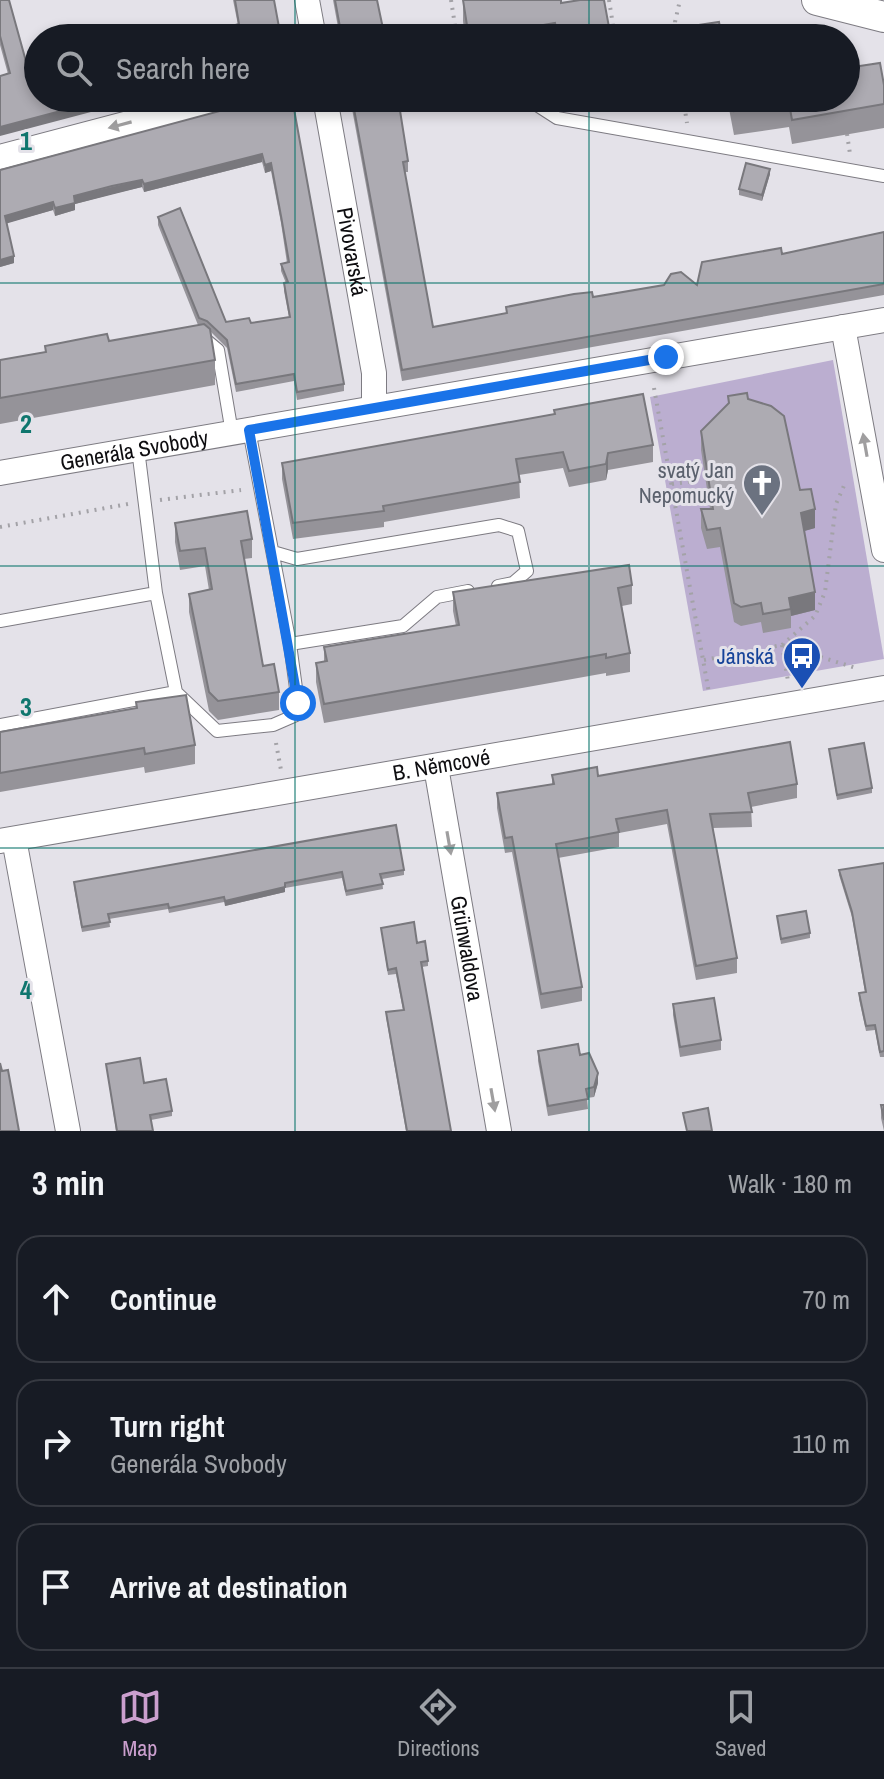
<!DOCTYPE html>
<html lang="en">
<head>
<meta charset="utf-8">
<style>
	:root { --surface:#171b24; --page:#20242c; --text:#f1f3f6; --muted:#9ea1a6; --line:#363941; --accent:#cb9fce }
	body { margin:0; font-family:"Archivo Narrow",sans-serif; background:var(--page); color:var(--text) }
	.stop { position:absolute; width:24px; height:24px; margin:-18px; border:6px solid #1a73e8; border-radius:50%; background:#fff }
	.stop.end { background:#1a73e8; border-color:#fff; box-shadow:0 2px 8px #0008 }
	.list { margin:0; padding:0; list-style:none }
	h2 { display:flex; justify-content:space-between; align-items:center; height:104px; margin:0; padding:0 32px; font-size:34px }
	h2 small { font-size:26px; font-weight:400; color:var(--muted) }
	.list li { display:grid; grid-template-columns:52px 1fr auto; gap:24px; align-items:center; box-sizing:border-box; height:128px; margin:0 16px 16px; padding:0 16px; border:2px solid var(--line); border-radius:24px }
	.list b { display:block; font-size:30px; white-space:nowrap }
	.list p { margin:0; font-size:26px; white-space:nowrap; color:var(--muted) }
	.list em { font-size:26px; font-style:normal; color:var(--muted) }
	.icon { flex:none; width:44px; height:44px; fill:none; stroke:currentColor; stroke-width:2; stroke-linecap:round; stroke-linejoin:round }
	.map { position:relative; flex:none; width:884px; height:1131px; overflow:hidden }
	.search { position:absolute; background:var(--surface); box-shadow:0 4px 12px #0003; left:24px; right:24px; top:24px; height:88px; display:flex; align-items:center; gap:20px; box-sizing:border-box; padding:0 28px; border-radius:44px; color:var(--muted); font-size:30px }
	.sheet { height:536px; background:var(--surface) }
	nav { display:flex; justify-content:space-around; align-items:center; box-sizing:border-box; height:112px; border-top:2px solid var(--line); background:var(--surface); font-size:22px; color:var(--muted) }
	nav a { display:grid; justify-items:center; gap:4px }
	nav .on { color:var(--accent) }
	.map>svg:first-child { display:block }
	.green { fill:#bbaed0 }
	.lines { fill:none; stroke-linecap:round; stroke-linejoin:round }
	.service-casing { stroke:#7d7b82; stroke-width:14 }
	.minor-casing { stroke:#7d7b82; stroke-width:26 }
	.tertiary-casing { stroke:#7d7b82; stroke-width:32 }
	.path { stroke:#a3a2a7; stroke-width:4; stroke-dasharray:2 6; stroke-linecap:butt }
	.service { stroke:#fff; stroke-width:12 }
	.minor { stroke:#fff; stroke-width:24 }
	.tertiary { stroke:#fff; stroke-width:30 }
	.wall { fill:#959399 }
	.shaded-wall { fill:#79787d }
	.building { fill:#adabb2; stroke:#79787d; stroke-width:2 }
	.oneway { fill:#9f9e9f }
	.route { stroke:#1a73e8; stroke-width:10 }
	.grid { fill:none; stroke:#0f766e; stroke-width:2; stroke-opacity:0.55 }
	.labels { text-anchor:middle; stroke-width:6; stroke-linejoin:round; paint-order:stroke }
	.street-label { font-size:22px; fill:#0e0d10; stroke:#e4e2e9 }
	.worship-label { font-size:22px; fill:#5b616d; stroke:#e4e2e9; text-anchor:end }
	.transit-label { font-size:22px; fill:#164399; stroke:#e4e2e9; text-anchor:end }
	.grid-label { font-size:26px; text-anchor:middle; font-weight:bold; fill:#0f766e; stroke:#e4e2e9; stroke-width:6; stroke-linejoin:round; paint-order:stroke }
</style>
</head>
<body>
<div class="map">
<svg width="884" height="1131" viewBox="0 0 884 1131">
	<rect width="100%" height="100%" fill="#e4e2e9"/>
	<!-- green -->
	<path class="green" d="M833 360 884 659 703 691 650 397Z"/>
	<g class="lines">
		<defs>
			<path id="service" d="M526 98 557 118 884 176
				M200 335 218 350 232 433
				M249 430 290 644 403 626 437 597 468 591
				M138 449 156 593
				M273 552 297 559 499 525 518 531 527 571 513 583 498 586
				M0 621 156 593 176 692 217 731 273 725 296 715 298 703 290 644
				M0 725 176 692"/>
			<g id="minor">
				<path d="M307 0 314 38"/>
				<path id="s1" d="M325 98 374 373V408"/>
				<path d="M0 157 223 98"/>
				<path d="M843 327 884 550"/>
				<path id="s2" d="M0 473 884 320"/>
				<path id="s3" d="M436 767 499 1131"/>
				<path d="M14 839 68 1131"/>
				<path id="s4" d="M0 841 884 688"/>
			</g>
			<path id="tertiary" d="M817 0 884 17"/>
		</defs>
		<!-- service casing -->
		<use href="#service" class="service-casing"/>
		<!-- minor casing -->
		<use href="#minor" class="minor-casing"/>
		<!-- tertiary casing -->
		<use href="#tertiary" class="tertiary-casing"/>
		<!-- path -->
		<path class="path" d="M451 0 457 38
			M609 0 615 38
			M677 38 675 22 680 0
			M625 98 627 112
			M683 98 687 123
			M847 134 850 154
			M654 388 709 693
			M672 484 694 481
			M160 500 241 490
			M0 527 128 504
			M782 645 815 616 825 592 836 504 846 481
			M782 645 788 681
			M704 660 782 645 856 668
			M276 743 281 770"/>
		<!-- service -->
		<use href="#service" class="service"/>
		<!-- minor -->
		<use href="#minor" class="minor"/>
		<!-- tertiary -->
		<use href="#tertiary" class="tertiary"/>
	</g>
	<!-- wall -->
	<path class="wall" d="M0 0 27 65 8 74 0 45Z
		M233 0H274L238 25Z
		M333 0H377L385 38H340Z
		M463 0 561 3 611 38H465L463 21Z
		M268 98 344 384V391L297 400 294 381 236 392 227 348 210 331 215 360V385L0 424V360L45 352V346L109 341 198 325 158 225V217L226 322 251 323 289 317 284 291V283H286L281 271V264L287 263 281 223 271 171 265 173 262 162 144 192 142 187 112 194 75 204V210L55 216 53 210 6 223 14 263 0 267V170Z
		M350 98H398L408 161V172H405L433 327 506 313V307L697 285 782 254 884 232V295L402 381Z
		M631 98H655L631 102Z
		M727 98H846L884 104V128L792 144 789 127 734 135Z
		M770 174 762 201 739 195V189Z
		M728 396 748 399 800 490 815 528 804 531 815 610 791 616V628L763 633 761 622 741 626 734 622 720 547 707 549 701 528V509H710L701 450V431L728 404Z
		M554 410 653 445V462L608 470 606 480 569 487 563 468 519 475 520 498 384 522V527L293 539 282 479V463L554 414Z
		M175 523 252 539V558L244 559 263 666 279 692V710L218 720 209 711 189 612V594L209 590 205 566 180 570 175 542Z
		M632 585V604L622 606 630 653V672L606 676V673L324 723 316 682V663L324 662V647L456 626 453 611V592Z
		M136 702 195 745V764L145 773 144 767 0 792V732L136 708Z
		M829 749 872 788V793L837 800Z
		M552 775 598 776 797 784V798L751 807 752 827 713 828 737 958V973L696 980 667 824 619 833V847L558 858 582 987V1001L541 1009 512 852 505 853 497 808V793L552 784Z
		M884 863V1057H880L875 1030 866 1031 859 999V993L865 992 852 917 839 875V870Z
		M404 870V875L382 879 383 889 346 896 342 878 285 888V892L225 906 224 902 169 913 168 909 109 919 110 927 82 932 74 887V882Z
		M777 916 810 933V938L781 944Z
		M381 928 417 943 428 961V966L422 967 451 1131H406L386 1017V1012L403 1010 396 974 388 975Z
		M673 1004 721 1040V1050L680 1057 673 1015Z
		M538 1051 580 1055 598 1083 594 1097 587 1098 588 1109 548 1116 538 1061Z
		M106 1064 144 1083 172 1111V1116L151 1120 153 1131H116Z
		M881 1105H884V1131L881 1118Z"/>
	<!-- shaded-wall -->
	<path class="shaded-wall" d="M110 98H144L0 136V127Z
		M262 154V162L144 192V184Z
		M271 163V171L265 173V165Z
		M770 169V174L762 201V195Z
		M142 180V187L75 204V210L55 216V208L74 196Z
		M53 202V210L5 224V216Z
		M14 256V263L0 267V260Z
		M608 453V470L606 480V464Z
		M815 509V528L801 532V513Z
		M815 592V610L791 616 789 598Z
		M285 887V892L225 906V901Z
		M598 1073V1083L594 1097V1087Z"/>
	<!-- building -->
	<path class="building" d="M0 0H9L27 65 38 62V98H110L0 127V76L10 73 0 36Z
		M235 0H274L281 38H189L239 24Z
		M335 0H377L385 38H342Z
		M463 0H561V3L580 0H604L611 38H558L555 23 469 38Z
		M719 22 722 38H613Z
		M880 63 884 85V104L792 120 789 103 734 111 732 98H846V68Z
		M268 98H292L344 384 297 392 294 374 236 384 227 340 207 321 199 318 158 217 180 208 226 322 249 318 251 323 290 317 284 283 288 282 281 264 289 262 281 216 271 163 265 165 262 154 144 184 142 180 112 186 74 196 75 203 55 208 53 202 5 216 14 256 0 260V170Z
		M352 98H398L408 161 403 162 433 327 507 313 506 307 574 294 592 292 593 297 664 285 671 274 681 272 697 285 702 262 781 248 782 254 884 232V284L402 370Z
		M746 163 770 169 762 195 739 189Z
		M204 324 210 329 215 360 0 398V360L46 352 45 346 96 336 107 334 109 341Z
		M747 393 748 399 771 406 784 416 800 490 811 489 815 509 801 513 815 592 789 598 791 609 763 614 761 603 741 607 734 603 720 528 707 530 701 509H713L701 431 729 403 728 396Z
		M643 394 653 445 608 453 606 464 569 471 563 452 516 459 520 482 383 506 384 511 293 523 282 463 555 414 554 410Z
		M247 511 252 539 241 541 263 666 274 664 279 692 218 701 209 692 189 594 212 589 205 548 180 551 175 523Z
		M629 565 632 585 618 588 630 653 606 658V654L324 704 316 663 327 661 324 647 459 625 453 592Z
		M186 695 195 745 145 754 144 748 0 773V732L137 708 136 702Z
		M790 742 797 784 748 793 752 812 710 814 737 958 696 966 667 810 616 819 619 832 556 844 582 987 541 994 512 837 505 838 497 793 554 784 552 775 597 767 598 776Z
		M864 743 872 788 837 795 829 749Z
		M396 825 404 870 380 874 383 884 346 891 342 872 285 883V887L225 901 224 897 169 908 168 904 108 914 110 922 82 927 74 882Z
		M884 863V1051L880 1052 875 1025 866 1026 859 993 866 992 852 912 839 870Z
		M806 911 810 933 781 939 777 916Z
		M414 922 417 943 425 941 428 961 421 962 451 1131H407L386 1012 404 1010 396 968 388 970 381 928Z
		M714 998 721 1040 680 1047 673 1004Z
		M578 1044 580 1055 589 1053 598 1073 594 1087 586 1089 588 1099 548 1106 538 1051Z
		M140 1058 144 1083 166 1079 172 1111 150 1115 153 1131H117L106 1064Z
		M0 1063 2 1071 8 1070 19 1131H0Z
		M881 1105H884V1120Z
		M708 1108 712 1131H687L683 1113Z"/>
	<!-- one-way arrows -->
	<defs><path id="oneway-solid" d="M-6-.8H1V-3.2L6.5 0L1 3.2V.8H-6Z" transform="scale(2)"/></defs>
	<g class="oneway">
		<use href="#oneway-solid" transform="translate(120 125) rotate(165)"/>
		<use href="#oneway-solid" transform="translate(865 445) rotate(-100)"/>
		<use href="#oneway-solid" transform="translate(449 843) rotate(80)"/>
		<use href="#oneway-solid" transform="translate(493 1100) rotate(80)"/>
	</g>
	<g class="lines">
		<!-- route -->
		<path class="route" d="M298 703 249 430 666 357"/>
	</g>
	<!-- grid -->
	<path class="grid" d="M295 0V38M589 0V38M295 98V1131M589 98V1131M0 283H884M0 566H884M0 848H884"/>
	<!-- icons -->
	<defs>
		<symbol id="church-pin" viewBox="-11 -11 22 30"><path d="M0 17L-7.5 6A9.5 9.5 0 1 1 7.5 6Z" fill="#6b7280" stroke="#e4e2e9"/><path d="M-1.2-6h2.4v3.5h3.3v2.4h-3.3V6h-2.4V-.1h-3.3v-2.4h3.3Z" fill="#fff"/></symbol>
		<symbol id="bus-pin" viewBox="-11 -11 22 30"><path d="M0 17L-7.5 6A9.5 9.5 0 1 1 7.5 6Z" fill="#1a4fb4" stroke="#e4e2e9"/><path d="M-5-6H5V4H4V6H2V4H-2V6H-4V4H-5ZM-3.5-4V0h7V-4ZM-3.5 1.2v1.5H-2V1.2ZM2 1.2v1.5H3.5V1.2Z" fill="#fff"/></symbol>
	</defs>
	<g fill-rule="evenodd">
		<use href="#church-pin" x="740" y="461" width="44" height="60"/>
		<use href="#bus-pin" x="780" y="634" width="44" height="60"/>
	</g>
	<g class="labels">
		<!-- street labels -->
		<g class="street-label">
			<text dy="8" stroke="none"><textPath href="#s1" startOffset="156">Pivovarská</textPath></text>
			<text dy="8" stroke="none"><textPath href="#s2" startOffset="136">Generála Svobody</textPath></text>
			<text dy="8" stroke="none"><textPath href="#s4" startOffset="448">B. Němcové</textPath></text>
			<text dy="8" stroke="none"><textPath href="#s3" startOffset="184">Grünwaldova</textPath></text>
		</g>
		<!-- worship labels -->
		<g class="worship-label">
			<text x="734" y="478">svatý Jan<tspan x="734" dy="25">Nepomucký</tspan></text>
		</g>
		<!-- transit labels -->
		<g class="transit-label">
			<text x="774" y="664">Jánská</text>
		</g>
	</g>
	<g class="grid-label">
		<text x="26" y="150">1</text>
		<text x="26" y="433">2</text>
		<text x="26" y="716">3</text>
		<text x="26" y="999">4</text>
	</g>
</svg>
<div class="stop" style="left:298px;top:703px"></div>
<div class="stop end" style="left:666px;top:357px"></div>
<div class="search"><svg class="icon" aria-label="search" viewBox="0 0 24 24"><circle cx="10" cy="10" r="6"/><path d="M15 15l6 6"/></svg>Search here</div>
</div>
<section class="sheet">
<h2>3 min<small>Walk · 180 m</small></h2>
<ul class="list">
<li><svg class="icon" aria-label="ahead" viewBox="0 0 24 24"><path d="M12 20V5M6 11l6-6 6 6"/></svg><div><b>Continue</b></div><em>70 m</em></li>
<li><svg class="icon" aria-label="right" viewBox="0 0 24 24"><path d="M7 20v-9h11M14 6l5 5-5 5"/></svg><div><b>Turn right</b><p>Generála Svobody</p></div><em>110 m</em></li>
<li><svg class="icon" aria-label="arrive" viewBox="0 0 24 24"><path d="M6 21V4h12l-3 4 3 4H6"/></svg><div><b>Arrive at destination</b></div></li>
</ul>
</section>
<nav>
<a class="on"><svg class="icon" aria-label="map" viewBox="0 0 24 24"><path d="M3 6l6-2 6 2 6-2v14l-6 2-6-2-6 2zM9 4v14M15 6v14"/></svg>Map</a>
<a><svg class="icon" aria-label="directions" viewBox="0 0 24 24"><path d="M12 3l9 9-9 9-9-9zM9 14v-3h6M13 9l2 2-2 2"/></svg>Directions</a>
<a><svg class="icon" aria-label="saved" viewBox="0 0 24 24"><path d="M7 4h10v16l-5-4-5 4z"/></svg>Saved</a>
</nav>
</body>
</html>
